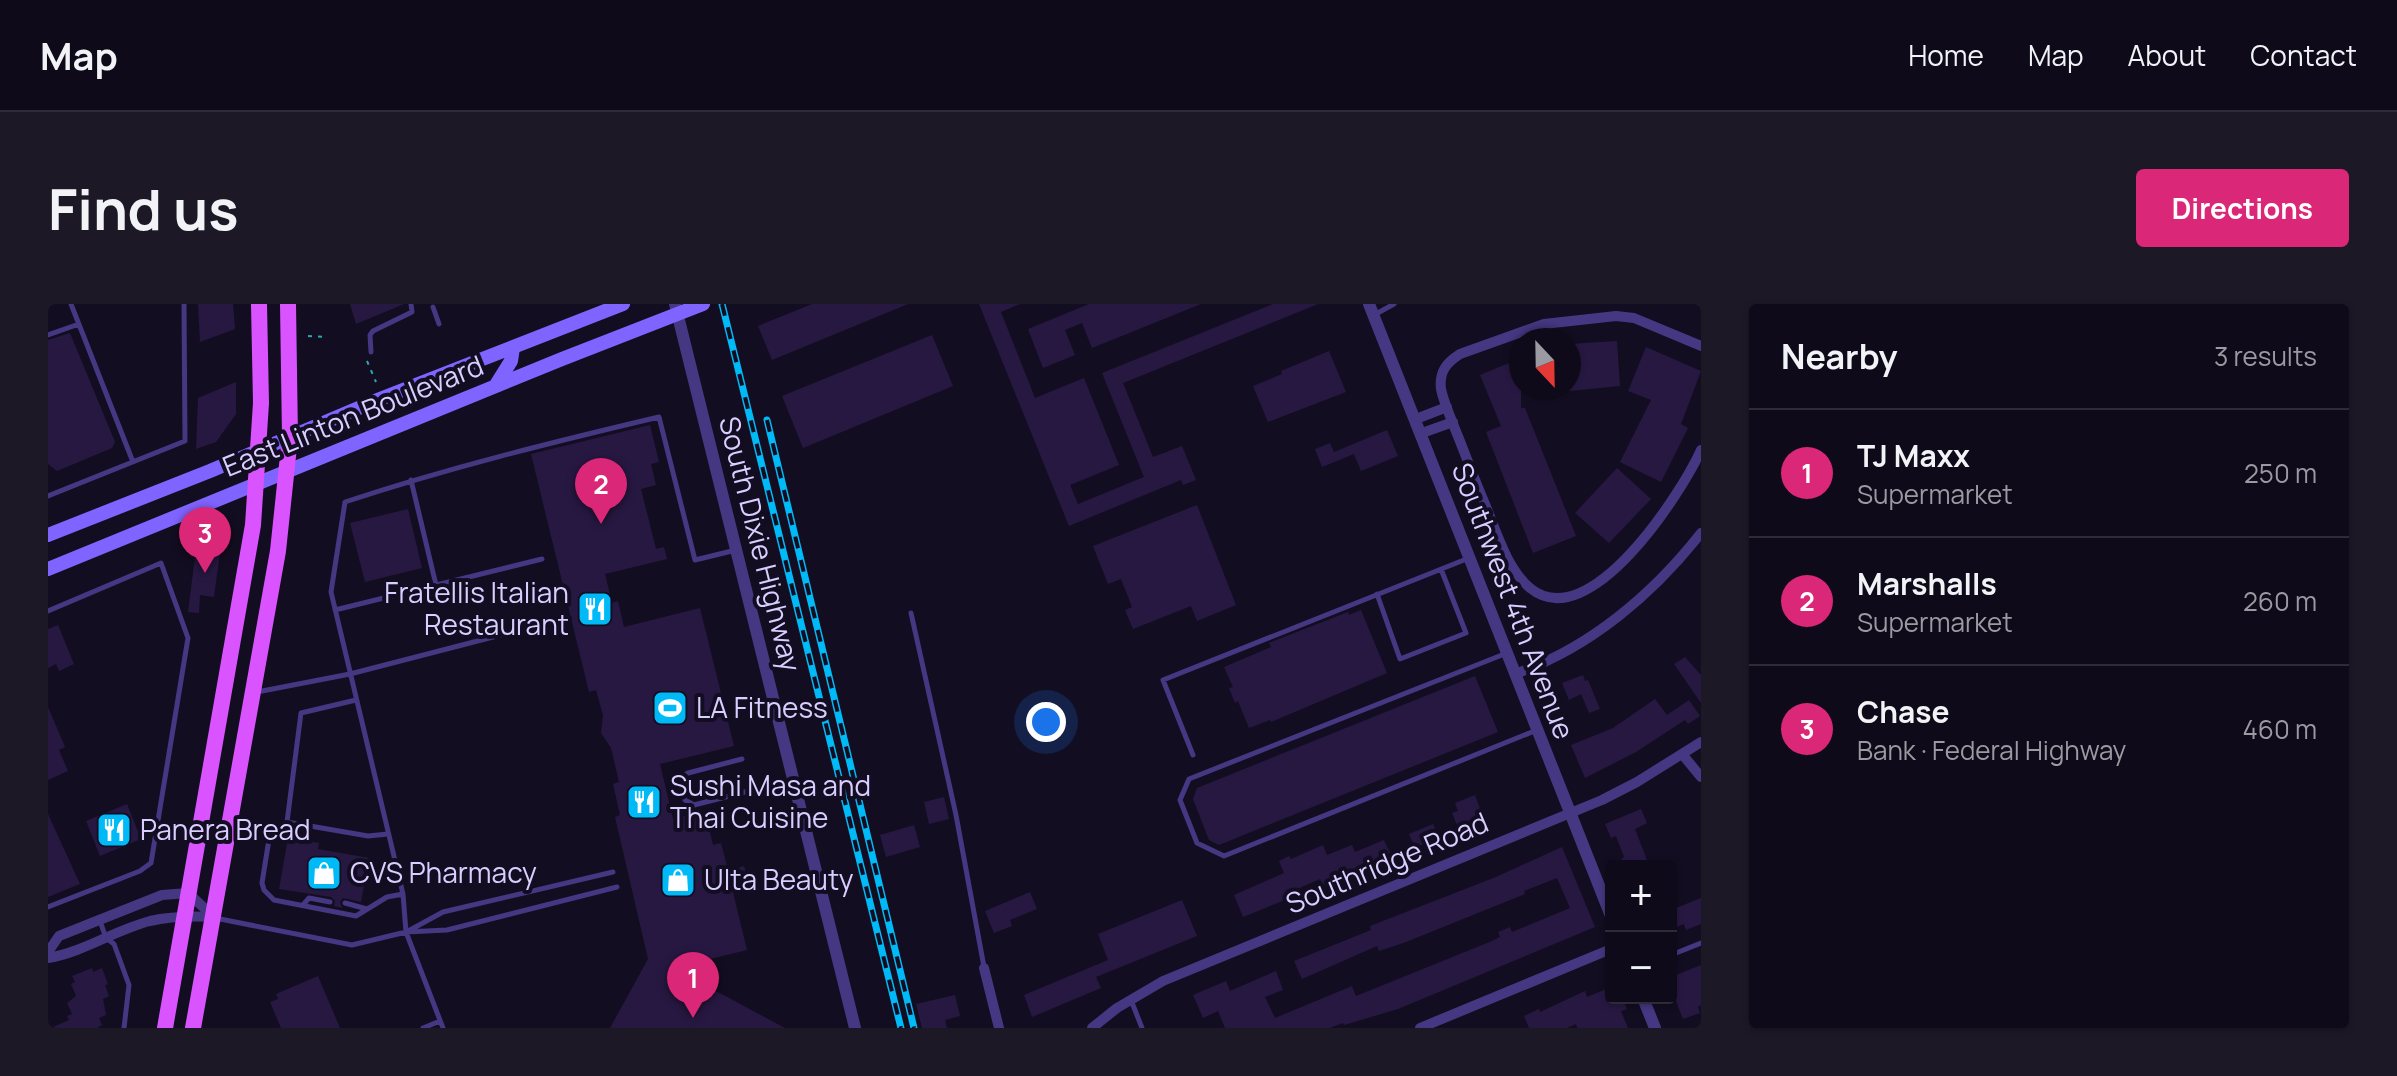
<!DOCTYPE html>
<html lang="en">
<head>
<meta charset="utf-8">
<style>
	:root { --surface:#0e0a19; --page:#1c1826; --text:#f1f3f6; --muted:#9b9aa2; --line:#2e2b38; --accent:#db2777 }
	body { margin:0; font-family:Manrope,sans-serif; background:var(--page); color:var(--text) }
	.controls { position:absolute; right:24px; bottom:24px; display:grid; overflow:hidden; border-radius:8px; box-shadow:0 2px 6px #0004 }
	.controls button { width:72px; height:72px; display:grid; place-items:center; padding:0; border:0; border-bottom:2px solid var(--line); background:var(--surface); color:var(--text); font:40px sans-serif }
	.compass { position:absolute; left:1461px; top:24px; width:72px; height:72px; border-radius:50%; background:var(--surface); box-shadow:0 2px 6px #0004; rotate:158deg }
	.you { position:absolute; left:998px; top:418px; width:28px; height:28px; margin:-20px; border:6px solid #fff; border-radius:50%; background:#1a73e8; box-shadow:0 0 0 12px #1a73e833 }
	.badge { display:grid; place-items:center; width:52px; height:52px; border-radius:50%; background:var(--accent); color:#fff; font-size:26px; font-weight:700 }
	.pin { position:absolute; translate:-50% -66px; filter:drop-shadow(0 2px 4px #0008) }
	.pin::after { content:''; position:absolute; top:42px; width:28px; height:24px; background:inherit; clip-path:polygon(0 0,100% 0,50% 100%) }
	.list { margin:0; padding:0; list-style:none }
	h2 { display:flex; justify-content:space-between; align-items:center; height:104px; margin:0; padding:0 32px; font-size:34px }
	h2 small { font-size:26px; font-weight:400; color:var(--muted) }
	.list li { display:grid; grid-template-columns:52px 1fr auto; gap:24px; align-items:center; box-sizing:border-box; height:128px; padding:0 32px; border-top:2px solid var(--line) }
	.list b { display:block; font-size:30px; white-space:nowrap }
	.list p { margin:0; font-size:26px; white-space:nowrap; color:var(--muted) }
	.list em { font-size:26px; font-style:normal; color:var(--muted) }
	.map { position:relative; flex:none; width:1653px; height:724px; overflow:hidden; border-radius:8px }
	header { display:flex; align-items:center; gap:48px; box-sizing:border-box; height:112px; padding:0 40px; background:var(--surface); border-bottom:2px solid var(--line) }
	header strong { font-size:38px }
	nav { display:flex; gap:44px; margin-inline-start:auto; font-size:28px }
	.intro { display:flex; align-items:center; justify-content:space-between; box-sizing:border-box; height:192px; padding:0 48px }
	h1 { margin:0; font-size:56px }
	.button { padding:20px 36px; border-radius:8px; background:var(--accent); color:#fff; font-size:28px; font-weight:700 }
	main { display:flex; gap:48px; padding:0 48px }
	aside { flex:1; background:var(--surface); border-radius:8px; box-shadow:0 2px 6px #0004 }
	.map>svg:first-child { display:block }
	.building { fill:#271842 }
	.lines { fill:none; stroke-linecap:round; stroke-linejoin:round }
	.path { stroke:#2ca8b4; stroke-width:2; stroke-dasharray:4 6; stroke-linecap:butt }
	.service { stroke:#453781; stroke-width:5 }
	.minor { stroke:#453781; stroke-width:10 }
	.tertiary { stroke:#453781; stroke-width:12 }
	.secondary { stroke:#7f64ff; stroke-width:14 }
	.primary { stroke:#d954ff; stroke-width:16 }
	.rail-casing { stroke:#00baf8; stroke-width:7 }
	.rail { stroke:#130d21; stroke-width:4; stroke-dasharray:12; stroke-linecap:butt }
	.labels { text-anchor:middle; stroke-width:8; stroke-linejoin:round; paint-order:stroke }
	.street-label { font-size:28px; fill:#dacdff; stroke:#130d21 }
	.poi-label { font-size:28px; fill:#dacdff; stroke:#130d21; text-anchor:start }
</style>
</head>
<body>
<header>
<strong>Map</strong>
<nav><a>Home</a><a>Map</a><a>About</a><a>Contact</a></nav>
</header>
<div class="intro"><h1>Find us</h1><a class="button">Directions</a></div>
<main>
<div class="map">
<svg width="1653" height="724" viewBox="0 0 1653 724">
	<rect width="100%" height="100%" fill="#130d21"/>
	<!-- building -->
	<path class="building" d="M150 0H185L187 25 152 38Z
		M302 0H356L308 20Z
		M764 0H860L724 56 710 22Z
		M931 0H972L953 8 987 94 1036 74 1071 161 1022 181 1030 200 1096 173 1054 69 1225 0H1270L1075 79 1105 153 1134 142 1148 176 1135 181 1133 176 1021 222Z
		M1041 0H1153L1044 44 1034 19 1017 26 1027 51 995 64 980 25Z
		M22 29 67 138 64 144 9 167 0 160V36Z
		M884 31 905 82 755 144 734 92Z
		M1569 37 1572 82 1521 87V40Z
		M1598 43 1653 67 1633 120 1640 124 1613 178 1572 158 1603 96 1580 87Z
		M1281 47 1298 88 1220 118 1205 82 1234 70 1233 67Z
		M1473 54V104H1477L1528 232 1485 249 1438 128 1453 122 1432 71Z
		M188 78V110L168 138 148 145 150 94Z
		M602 121 611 158 603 160 608 181 593 185 608 245 616 243 619 255 557 270 564 299 570 297 576 323 652 304 686 442 612 460 625 515 657 507 665 541 673 539 680 566 696 562 702 584 685 588 699 646 625 664 737 724H562L600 655 567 513 572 511 565 480 571 478 563 444 553 429 555 411 548 386 541 388 483 150Z
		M1339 126 1350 152 1313 167 1306 150 1274 163 1267 145 1282 139 1286 148Z
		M1569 164 1603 195 1561 239 1527 209Z
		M1149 201 1188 301 1149 317 1143 302 1085 325 1077 306 1084 303 1073 275 1060 280 1045 242Z
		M360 205 374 264 317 278 302 219Z
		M148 245 172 248 166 293 152 291 151 309 140 308Z
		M1313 306 1339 369 1223 418 1222 416 1201 424 1190 397 1187 399 1181 384 1185 383 1176 363 1223 343 1221 339 1300 308 1301 311Z
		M10 321 26 360 11 367 8 360 0 364V325Z
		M1637 353 1653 371V399L1626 360Z
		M1535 371 1537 377 1540 376 1552 405 1541 409 1533 390 1521 396 1514 379Z
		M1427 372 1450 428 1171 541 1161 536 1145 495 1149 484Z
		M1607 395 1619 411 1641 396 1652 412 1640 420 1637 416 1588 448 1537 474 1523 441 1565 424Z
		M0 403 17 443 11 446 20 467 0 476Z
		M1427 491 1436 516 1422 522 1420 517 1409 521 1404 509 1410 507 1407 499Z
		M896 493 901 515 881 520 876 498Z
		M79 500 93 535 52 552 38 517Z
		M1593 505 1599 519 1587 525 1599 556 1576 562 1573 555 1576 553 1568 532 1563 534 1557 520Z
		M0 510 32 580 0 593Z
		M1385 520 1391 534 1367 544 1361 530Z
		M866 521 872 543 838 553 832 531Z
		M240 534 271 539 270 545 321 554 313 598 295 594 292 598 294 604 286 602 287 597 283 593 231 585Z
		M1336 536 1343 551 1275 582 1272 575 1240 589 1242 594 1195 613 1186 591 1236 569 1231 557 1241 552 1243 555 1275 541 1279 551 1304 541 1307 548Z
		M1514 543 1547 623 1350 705 1296 721 1295 719 1282 724H1177L1170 707 1155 714 1145 691 1178 677 1182 687 1228 667 1235 686 1217 693 1227 714 1304 682 1308 692 1444 637 1452 633 1450 628 1462 623 1464 628 1522 604 1509 574 1476 587 1477 590 1358 638 1331 647 1329 642 1254 675 1246 657 1323 626 1322 622 1448 573Z
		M982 588 989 605 962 616 964 622 946 629 937 607Z
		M1653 594V620L1638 626 1636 620 1623 625V606Z
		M1134 596 1149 632 1048 673 1053 684 984 713 976 691 1060 656 1050 630Z
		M1653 661V701L1650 703 1652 709 1635 715 1623 684V673Z
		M44 664 45 668 54 664 60 680 57 681 61 692 55 695 58 711 51 714 54 721 49 724H3L21 716 19 712 24 710 19 699 28 692 23 680 27 678 24 672Z
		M270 672 292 724H233L222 698 230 695 228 690Z
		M1563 683V694H1574L1579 705 1573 707 1580 724H1529L1528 720 1519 724H1481L1476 712 1491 705 1492 708 1537 687 1539 693Z
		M907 691 912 712 897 716 899 724H874L868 700Z"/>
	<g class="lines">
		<!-- path -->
		<path class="path" d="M260 32 279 33
			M319 57 328 78"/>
		<!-- service -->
		<path class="service" d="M23 0 85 158
			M385 3 391 20
			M1326 11 1346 0
			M0 31 31 20
			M323 48 322 31 325 27 364 8 363 0
			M363 176 388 281
			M0 192 137 137 136 0
			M1329 290 1352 355 1418 329 1393 265
			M287 306 494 255
			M0 307 113 259 140 334 103 559 92 567 0 603
			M863 309 908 511 936 663
			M1459 349 1141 475 1132 496 1149 539 1176 552 1489 426
			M209 388 302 370 507 317
			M308 396 253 409 239 518 320 532 340 530
			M1145 451 1115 376 1421 254
			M694 455 640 469 633 473 637 496 646 501 701 487
			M239 518 222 529 214 579 216 586 226 596 308 612 339 593 355 590
			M297 599 319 605
			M255 601 261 594 282 598
			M167 614 304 641 358 628 399 626 569 583
			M52 617 58 634 66 640 81 681 76 724
			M362 626 395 608 565 568
			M1623 651 1653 639
			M1083 696 1094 724
			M375 724 392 717
			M395 724 358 628 355 590 283 288 297 198C400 164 505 138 611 113L647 256 688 246"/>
		<!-- minor -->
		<path class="minor" d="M1653 42 1586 14 1568 12 1496 20 1412 50C1398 59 1391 68 1393 85 1395 96 1401 109 1405 120 1415 144 1424 169 1434 193 1447 222 1457 263 1482 284 1541 333 1633 190 1653 146
			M1368 115 1399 103
			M1374 129 1405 118
			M1467 370C1542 344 1605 290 1653 229
			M1634 450 1653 473
			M0 648 11 632 114 591 140 589 166 613
			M0 654C36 648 67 626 102 617 124 612 144 612 166 613
			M936 664 951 724
			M1044 724 1069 704 1115 677 1554 496 1589 478 1653 438
			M1372 724 1563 645"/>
		<!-- tertiary -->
		<path class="tertiary" d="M627 0 807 724
			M1321 0 1563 612
			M1595 694 1607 724"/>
		<!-- secondary -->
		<path class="secondary" d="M448 81 463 57 465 44
			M0 231 162 167 332 95 575 0
			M0 265 514 55 655 0"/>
		<!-- primary -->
		<path class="primary" d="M117 724 205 221 213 99 211 0
			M145 724 230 247 242 133 240 0"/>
		<defs>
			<path id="rail" d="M674 0 853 724
				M719 116 866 724"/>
		</defs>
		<!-- rail casing -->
		<use href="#rail" class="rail-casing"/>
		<!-- rail -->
		<use href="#rail" class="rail"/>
	</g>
	<!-- icons -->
	<defs>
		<symbol id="restaurant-square" viewBox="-11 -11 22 22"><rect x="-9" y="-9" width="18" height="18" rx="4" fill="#00baf8" stroke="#130d21"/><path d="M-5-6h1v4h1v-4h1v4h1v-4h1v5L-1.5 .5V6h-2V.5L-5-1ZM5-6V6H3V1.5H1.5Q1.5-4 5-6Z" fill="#fff"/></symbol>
		<symbol id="stadium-square" viewBox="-11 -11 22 22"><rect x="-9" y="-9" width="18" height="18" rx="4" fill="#00baf8" stroke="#130d21"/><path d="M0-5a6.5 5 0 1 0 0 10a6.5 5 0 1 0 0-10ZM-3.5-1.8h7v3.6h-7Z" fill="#fff"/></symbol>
		<symbol id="shop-square" viewBox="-11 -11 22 22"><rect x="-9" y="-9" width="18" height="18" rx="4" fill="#00baf8" stroke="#130d21"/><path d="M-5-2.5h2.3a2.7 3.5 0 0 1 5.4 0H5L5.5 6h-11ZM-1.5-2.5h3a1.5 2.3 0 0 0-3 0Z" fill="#fff"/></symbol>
	</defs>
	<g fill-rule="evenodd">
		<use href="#restaurant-square" x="527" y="285" width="40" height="40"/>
		<use href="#stadium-square" x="602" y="384" width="40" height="40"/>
		<use href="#restaurant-square" x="576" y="478" width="40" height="40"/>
		<use href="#restaurant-square" x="46" y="506" width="40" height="40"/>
		<use href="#shop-square" x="256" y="549" width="40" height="40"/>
		<use href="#shop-square" x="610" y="556" width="40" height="40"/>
	</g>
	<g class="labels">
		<!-- street labels -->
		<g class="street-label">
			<text transform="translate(305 112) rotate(-22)" y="10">East Linton Boulevard</text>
			<text transform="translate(712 240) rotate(76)" y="10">South Dixie Highway</text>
			<text transform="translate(1465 297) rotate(69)" y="10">Southwest 4th Avenue</text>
			<text transform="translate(1339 559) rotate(-23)" y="10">Southridge Road</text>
		</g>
		<!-- poi labels -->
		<g class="poi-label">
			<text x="521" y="299" text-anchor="end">Fratellis Italian<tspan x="521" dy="32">Restaurant</tspan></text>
			<text x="648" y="414">LA Fitness</text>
			<text x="622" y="492">Sushi Masa and<tspan x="622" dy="32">Thai Cuisine</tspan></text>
			<text x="92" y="536">Panera Bread</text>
			<text x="302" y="579">CVS Pharmacy</text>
			<text x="656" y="586">Ulta Beauty</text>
		</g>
	</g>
</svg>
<div class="controls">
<button>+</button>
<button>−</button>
</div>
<svg class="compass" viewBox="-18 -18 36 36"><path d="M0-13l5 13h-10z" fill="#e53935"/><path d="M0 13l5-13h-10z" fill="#9b9aa2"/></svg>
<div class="you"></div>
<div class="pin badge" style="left:645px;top:714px">1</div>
<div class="pin badge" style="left:553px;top:220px">2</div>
<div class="pin badge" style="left:157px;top:269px">3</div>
</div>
<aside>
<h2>Nearby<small>3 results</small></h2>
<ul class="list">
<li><span class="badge">1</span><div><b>TJ Maxx</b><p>Supermarket</p></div><em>250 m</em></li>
<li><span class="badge">2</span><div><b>Marshalls</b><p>Supermarket</p></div><em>260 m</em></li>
<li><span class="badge">3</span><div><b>Chase</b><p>Bank · Federal Highway</p></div><em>460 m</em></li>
</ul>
</aside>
</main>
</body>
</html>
